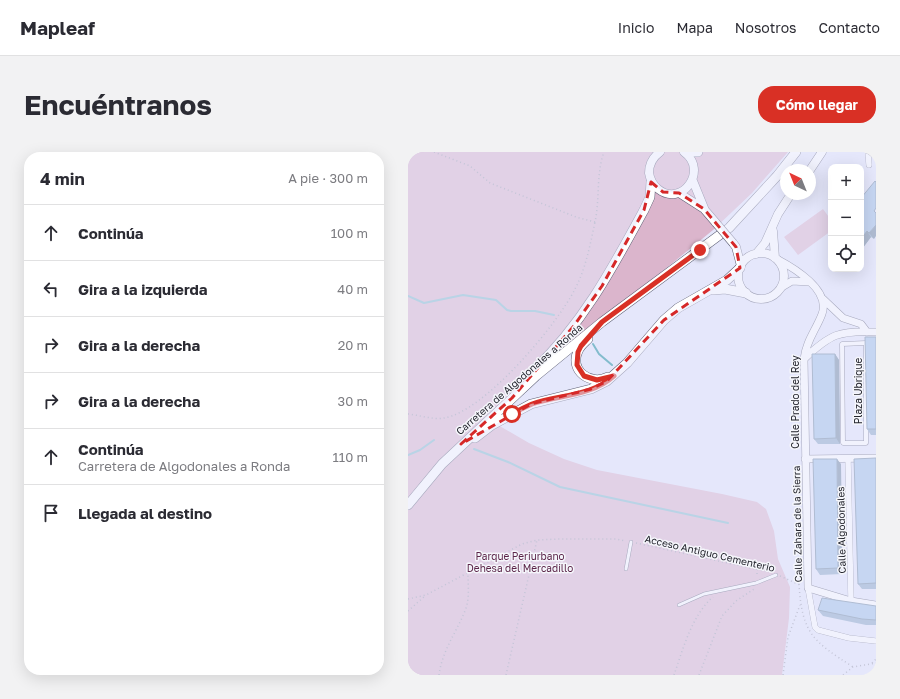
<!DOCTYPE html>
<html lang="es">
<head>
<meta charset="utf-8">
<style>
	:root { --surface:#fff; --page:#f2f2f3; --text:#2b2b33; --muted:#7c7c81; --line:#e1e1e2; --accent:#d93025 }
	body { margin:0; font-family:"Golos Text",sans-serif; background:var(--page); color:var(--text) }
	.controls { position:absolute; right:12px; top:12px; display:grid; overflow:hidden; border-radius:8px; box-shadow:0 4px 16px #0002 }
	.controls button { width:36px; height:36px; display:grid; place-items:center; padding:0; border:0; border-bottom:1px solid var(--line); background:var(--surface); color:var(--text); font:20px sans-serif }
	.compass { position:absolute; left:372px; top:12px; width:36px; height:36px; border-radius:50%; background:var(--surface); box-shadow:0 4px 16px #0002; rotate:317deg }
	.stop { position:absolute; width:12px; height:12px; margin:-9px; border:3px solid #d93025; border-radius:50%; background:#fff }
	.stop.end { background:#d93025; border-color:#fff; box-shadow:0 1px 4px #0008 }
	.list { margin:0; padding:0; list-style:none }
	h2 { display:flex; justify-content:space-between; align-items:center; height:52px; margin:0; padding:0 16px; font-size:17px }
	h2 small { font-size:13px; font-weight:400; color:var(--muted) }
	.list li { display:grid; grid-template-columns:26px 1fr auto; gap:12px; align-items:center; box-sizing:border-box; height:56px; padding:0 16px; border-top:1px solid var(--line) }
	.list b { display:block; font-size:15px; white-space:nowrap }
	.list p { margin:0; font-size:13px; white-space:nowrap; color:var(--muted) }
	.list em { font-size:13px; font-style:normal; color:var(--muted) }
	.icon { flex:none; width:22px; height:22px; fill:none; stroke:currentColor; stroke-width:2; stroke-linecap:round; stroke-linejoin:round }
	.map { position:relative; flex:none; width:468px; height:523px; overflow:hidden; border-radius:16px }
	header { display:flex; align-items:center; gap:24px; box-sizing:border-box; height:56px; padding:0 20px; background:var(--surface); border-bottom:1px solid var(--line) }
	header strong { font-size:19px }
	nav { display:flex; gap:22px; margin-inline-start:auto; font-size:14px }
	.intro { display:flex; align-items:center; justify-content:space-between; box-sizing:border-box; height:96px; padding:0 24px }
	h1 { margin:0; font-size:28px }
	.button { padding:10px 18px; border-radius:16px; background:var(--accent); color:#fff; font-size:14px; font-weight:700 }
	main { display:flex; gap:24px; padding:0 24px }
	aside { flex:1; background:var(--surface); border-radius:16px; box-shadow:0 4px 16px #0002 }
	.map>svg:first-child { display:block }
	.park { fill:#dbb5cc }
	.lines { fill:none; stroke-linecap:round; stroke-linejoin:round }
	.stream { stroke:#83bccd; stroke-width:2 }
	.service-casing { stroke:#5d5f74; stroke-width:4 }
	.pedestrian-casing { stroke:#5d5f74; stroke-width:5 }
	.minor-casing { stroke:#5d5f74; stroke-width:6 }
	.tertiary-casing { stroke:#5d5f74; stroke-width:8 }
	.secondary-casing { stroke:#5d5f74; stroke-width:9 }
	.primary-casing { stroke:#5d5f74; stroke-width:10 }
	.path { stroke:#9a9cab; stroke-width:1.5; stroke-dasharray:1 3; stroke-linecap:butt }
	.service { stroke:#fff; stroke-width:3 }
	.pedestrian { stroke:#fff; stroke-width:4 }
	.minor { stroke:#fff; stroke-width:5.5 }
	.tertiary { stroke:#fff; stroke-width:7 }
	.secondary { stroke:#fff; stroke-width:8 }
	.primary { stroke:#fff; stroke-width:9 }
	.secondary-bridge-casing { stroke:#5d5f74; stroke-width:9; stroke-linecap:butt }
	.secondary-bridge { stroke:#fff; stroke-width:8 }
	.wall { fill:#89a7c6 }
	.shaded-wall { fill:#6f88a1 }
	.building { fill:#9fc2e6; stroke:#6f88a1 }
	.route { stroke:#d93025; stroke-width:5 }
	.marked { fill:none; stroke:#d62828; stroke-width:3; stroke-dasharray:8 5; stroke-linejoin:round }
	.labels { text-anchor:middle; stroke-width:3; stroke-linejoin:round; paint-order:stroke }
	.street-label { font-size:10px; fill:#23242d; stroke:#f5f6fb }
	.park-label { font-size:10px; fill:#5c264a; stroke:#f5f6fb }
</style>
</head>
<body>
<header>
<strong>Mapleaf</strong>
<nav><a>Inicio</a><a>Mapa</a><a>Nosotros</a><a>Contacto</a></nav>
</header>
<div class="intro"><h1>Encuéntranos</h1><a class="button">Cómo llegar</a></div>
<main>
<aside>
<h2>4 min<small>A pie · 300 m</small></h2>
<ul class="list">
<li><svg class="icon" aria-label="ahead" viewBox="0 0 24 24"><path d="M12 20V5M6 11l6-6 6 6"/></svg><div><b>Continúa</b></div><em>100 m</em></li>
<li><svg class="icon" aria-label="left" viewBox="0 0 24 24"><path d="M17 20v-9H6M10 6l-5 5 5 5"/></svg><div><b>Gira a la izquierda</b></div><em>40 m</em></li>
<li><svg class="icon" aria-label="right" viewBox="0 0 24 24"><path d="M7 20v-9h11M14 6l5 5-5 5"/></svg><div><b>Gira a la derecha</b></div><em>20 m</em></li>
<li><svg class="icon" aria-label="right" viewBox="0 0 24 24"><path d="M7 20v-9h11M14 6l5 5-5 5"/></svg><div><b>Gira a la derecha</b></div><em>30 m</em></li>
<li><svg class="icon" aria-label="ahead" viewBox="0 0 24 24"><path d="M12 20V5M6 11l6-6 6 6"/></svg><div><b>Continúa</b><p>Carretera de Algodonales a Ronda</p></div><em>110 m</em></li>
<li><svg class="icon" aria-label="arrive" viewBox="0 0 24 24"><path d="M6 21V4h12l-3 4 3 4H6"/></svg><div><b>Llegada al destino</b></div></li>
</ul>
</aside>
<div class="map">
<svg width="468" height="523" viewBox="0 0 468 523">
	<rect width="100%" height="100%" fill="#e5e7fb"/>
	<!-- park -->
	<path class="park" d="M0 0H380L344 41 305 78 76 265 121 291 156 307 189 318 314 342 349 350 358 357 366 379 370 407 382 435 381 466 374 523H0Z
		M415 57 423 68V79L390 103 376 85Z"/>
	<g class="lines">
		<!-- stream -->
		<path class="stream" d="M0 144 16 151 55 143 88 148 99 158 103 159H127L146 163
			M185 192 191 202 204 213
			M66 297 100 310 152 335 320 371
			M0 303 12 298 26 288"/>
		<defs>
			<path id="service" d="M218 417 223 390
				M271 453 296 442 348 431 368 423"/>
			<path id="pedestrian" d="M458 191V291H435L434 192Z"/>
			<path id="minor" d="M460 0 461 13
				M440 306 443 449
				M400 436 407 475 410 478 441 486 468 489"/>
			<path id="tertiary" d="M369 107C386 116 423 138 414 162 408 178 398 189 396 207L400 436 443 449 468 453
				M374 135 384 129 401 130
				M415 147 435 166 453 172 459 180
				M396 207C422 182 432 178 468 180
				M397 307 468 306"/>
			<path id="secondary" d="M252 0C245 5 241 12 241 21 242 27 245 33 250 37 274 56 301 18 276 0
				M402 18 414 0
				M285 29 296 56
				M271 41 296 57 308 71
				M365 79 367 106
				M325 91 328 95 333 114
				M330 124a23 23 0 1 1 46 0a23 23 0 1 1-46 0Z
				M348 102 357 91 370 62 383 42"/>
			<path id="primary" d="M285 0H290
				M306 138 317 137 338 141
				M180 187C176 191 172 194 170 199 161 219 183 234 200 225
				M125 219C174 173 204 117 236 58L242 45 243 30
				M67 286 84 273 123 252 183 237 199 229 219 211 256 168 270 156 319 128 332 116
				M0 353 34 312 128 224 194 170 321 76 369 24 388 0"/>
		</defs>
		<!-- service casing -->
		<use href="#service" class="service-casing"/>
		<!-- pedestrian casing -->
		<use href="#pedestrian" class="pedestrian-casing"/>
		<!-- minor casing -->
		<use href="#minor" class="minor-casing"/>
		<!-- tertiary casing -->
		<use href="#tertiary" class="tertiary-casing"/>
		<!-- secondary casing -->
		<use href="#secondary" class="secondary-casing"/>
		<!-- primary casing -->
		<use href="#primary" class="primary-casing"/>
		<!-- path -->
		<path class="path" d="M26 0 62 14 82 31 168 65 187 70C192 47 188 22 196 0
			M0 262C11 263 25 268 36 266 76 260 149 173 167 137 178 116 182 93 187 70
			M228 391 361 420
			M349 417V425
			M372 424 392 433
			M391 432C394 482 405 489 445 515
			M0 447 18 443 114 392 129 388 151 387H208L218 389
			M0 459 17 444
			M464 511 468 507
			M31 523C34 499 48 481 57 459 62 447 60 433 60 421
			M98 523 129 388
			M266 523C275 497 284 463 305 445
			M291 523 314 464 328 449 346 437
			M375 523 380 485 392 453
			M435 523 445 515 468 511"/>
		<!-- service -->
		<use href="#service" class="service"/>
		<!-- pedestrian -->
		<use href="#pedestrian" class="pedestrian"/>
		<!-- minor -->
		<use href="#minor" class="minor"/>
		<!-- tertiary -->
		<use href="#tertiary" class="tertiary"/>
		<!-- secondary -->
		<use href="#secondary" class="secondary"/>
		<!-- primary -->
		<use href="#primary" class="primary"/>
		<defs>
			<path id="secondary-bridge" d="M308 71 325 91"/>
		</defs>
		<!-- secondary-bridge casing -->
		<use href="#secondary-bridge" class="secondary-bridge-casing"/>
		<!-- secondary-bridge -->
		<use href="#secondary-bridge" class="secondary-bridge"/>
	</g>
	<!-- wall -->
	<path class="wall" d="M453 46 466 87 463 85 454 97 453 96Z
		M468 185V283H463L459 277Z
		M427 202 431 208 432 292H410L406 287Z
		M468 306V437H454L450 432Z
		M433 312 434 422 412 423 408 417Z
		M468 454V473H458L415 464 410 458Z"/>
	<!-- shaded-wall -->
	<path class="shaded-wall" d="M468 73V84L466 87 461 81Z
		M459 79 463 85 454 97 453 95V87Z
		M427 202 431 208 432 292 428 286Z
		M429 307 433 312 434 422 430 416Z"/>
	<!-- building -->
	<path class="building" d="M467 29 468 30V56L466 59 468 61V73L461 81 459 79 453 87V46Z
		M457 185H468V277H459Z
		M404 202H427L428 286 406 287Z
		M468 306V431L450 432 446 307Z
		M405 307H429L430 416 408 417Z
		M414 446 468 454V468L454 467 410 458Z"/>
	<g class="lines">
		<!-- route -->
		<path class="route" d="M104 262C111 258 117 255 124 252 151 243 184 244 206 224L189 228 176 224 169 213 170 200 173 194 194 170 292 98"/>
	</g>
	<!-- marked area -->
	<path d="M0 0H468V523H0ZM243 30 255 40 271 41 296 57 328 95 332 116 256 168 199 229 183 237 123 252 53 292 104 246 165 175 194 134 236 58Z" fill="#e5e7fb" fill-opacity=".55" fill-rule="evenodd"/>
	<path class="marked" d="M243 30 255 40 271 41 296 57 328 95 332 116 256 168 199 229 183 237 123 252 53 292 104 246 165 175 194 134 236 58Z"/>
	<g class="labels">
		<!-- street labels -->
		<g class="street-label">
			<text transform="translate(111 227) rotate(-41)" y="4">Carretera de Algodonales a Ronda</text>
			<text transform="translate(450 239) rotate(-90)" y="4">Plaza Ubrique</text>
			<text transform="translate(387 250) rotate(-90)" y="4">Calle Prado del Rey</text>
			<text transform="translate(389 372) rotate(-91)" y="4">Calle Zahara de la Sierra</text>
			<text transform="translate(433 378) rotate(-91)" y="4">Calle Algodonales</text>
			<text transform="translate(302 401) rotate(13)" y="4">Acceso Antiguo Cementerio</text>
		</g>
		<!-- park labels -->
		<g class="park-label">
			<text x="112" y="408">Parque Periurbano<tspan x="112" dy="12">Dehesa del Mercadillo</tspan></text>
		</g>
	</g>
</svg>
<div class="controls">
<button>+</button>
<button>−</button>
<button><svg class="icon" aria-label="locate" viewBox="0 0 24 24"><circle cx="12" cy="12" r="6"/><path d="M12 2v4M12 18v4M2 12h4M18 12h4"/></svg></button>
</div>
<svg class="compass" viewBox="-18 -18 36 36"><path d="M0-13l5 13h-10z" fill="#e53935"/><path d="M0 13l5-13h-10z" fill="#7c7c81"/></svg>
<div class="stop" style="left:104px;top:262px"></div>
<div class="stop end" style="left:292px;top:98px"></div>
</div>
</main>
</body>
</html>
